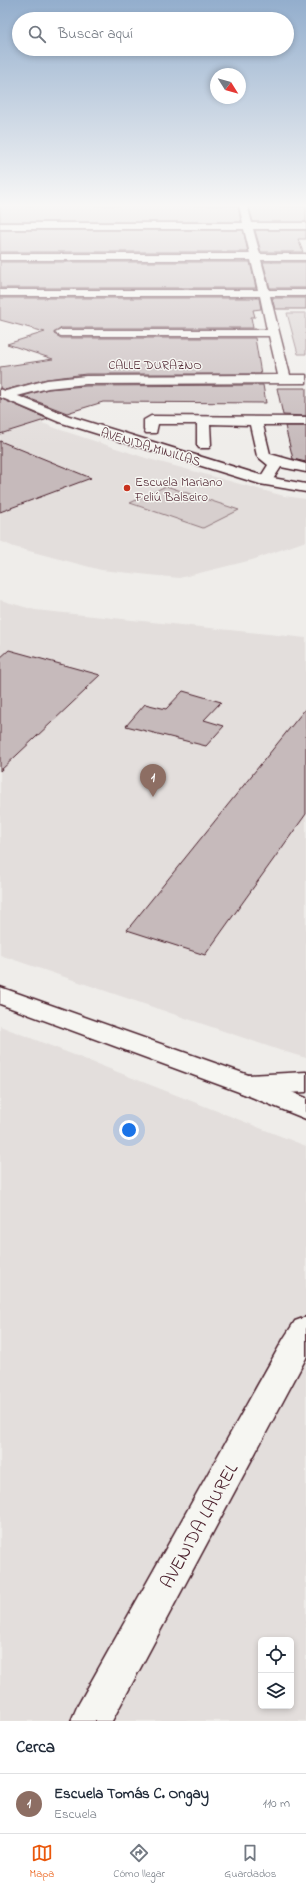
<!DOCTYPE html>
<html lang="es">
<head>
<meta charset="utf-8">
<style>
	:root { --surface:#fff; --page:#f2f2f3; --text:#1f2937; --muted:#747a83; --line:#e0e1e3; --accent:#ea580c }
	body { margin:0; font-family:"Indie Flower",sans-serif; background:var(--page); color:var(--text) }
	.controls { position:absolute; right:12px; bottom:12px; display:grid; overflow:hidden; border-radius:6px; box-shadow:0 2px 6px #0003 }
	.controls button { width:36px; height:36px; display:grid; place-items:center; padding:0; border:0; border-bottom:1px solid var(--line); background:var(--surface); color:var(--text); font:20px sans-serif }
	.compass { position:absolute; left:210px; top:68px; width:36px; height:36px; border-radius:50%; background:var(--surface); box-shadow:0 2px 6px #0003; rotate:127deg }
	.you { position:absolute; left:129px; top:1130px; width:14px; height:14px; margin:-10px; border:3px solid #fff; border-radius:50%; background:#1a73e8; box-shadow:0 0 0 6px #1a73e833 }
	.badge { display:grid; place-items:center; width:26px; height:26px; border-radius:50%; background:var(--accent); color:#fff; font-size:13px; font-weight:700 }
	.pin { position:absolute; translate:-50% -33px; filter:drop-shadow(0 1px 2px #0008) }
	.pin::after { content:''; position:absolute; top:21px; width:14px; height:12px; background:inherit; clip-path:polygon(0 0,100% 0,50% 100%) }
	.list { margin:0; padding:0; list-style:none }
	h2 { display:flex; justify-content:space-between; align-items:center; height:52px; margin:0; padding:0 16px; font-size:17px }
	h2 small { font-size:13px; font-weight:400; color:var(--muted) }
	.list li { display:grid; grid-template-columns:26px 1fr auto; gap:12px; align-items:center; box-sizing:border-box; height:60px; padding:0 16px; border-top:1px solid var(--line) }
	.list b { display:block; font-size:15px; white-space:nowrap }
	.list p { margin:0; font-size:13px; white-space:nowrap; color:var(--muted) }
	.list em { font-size:13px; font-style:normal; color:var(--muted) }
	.icon { flex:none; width:22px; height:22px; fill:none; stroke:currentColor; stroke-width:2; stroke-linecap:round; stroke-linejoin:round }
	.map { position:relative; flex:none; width:306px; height:1721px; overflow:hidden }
	.search { position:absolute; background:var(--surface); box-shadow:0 2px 6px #0003; left:12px; right:12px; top:12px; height:44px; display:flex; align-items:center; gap:10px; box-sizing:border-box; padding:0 14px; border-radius:22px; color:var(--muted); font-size:15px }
	.sheet { height:112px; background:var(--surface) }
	nav { display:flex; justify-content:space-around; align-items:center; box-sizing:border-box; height:56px; border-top:1px solid var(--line); background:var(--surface); font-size:11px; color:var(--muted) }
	nav a { display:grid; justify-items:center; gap:2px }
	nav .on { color:var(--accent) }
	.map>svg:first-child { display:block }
	.built { fill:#e3dedc; fill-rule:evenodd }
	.green { fill:#d7cfce; stroke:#90777c }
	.building { fill:#c6babb; stroke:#4a1f2b }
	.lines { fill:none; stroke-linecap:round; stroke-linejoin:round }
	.minor-casing { stroke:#4a1f2b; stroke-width:3 }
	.major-casing { stroke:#4a1f2b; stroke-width:3 }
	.minor { fill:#f6f6f2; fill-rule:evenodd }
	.major { fill:#f6f6f2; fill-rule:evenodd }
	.poi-dot { fill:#c8321e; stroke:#f6f6f2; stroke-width:1.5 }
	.labels { text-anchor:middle; stroke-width:3; stroke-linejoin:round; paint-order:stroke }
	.far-street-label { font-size:13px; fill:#4a1f2b; stroke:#f6f6f2 }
	.far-poi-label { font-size:13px; fill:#4a1f2b; stroke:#f6f6f2; text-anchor:start }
	.near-street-label { font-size:19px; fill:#4a1f2b; stroke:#f6f6f2 }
</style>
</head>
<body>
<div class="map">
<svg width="306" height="1721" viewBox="0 0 306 1721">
	<rect width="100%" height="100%" fill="#efedea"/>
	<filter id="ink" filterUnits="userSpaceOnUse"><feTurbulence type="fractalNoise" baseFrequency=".025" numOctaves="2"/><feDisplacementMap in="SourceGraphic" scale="8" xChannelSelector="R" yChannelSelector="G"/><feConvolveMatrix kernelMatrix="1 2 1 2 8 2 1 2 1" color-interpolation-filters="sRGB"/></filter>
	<g filter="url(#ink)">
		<!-- built -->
		<path class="built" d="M0 407 58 429 149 459 284 496 306 499V541L252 560 179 578 101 570 14 547 0 541Z
			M0 600 35 610 306 638V1058L279 1050 0 955Z
			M0 1026 306 1146V1721H0ZM261 1640H291V1706H261Z"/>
		<!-- green -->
		<path class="green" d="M287 313H306V354H298Z
			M166 486 239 510 203 528 130 503Z"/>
		<!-- building -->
		<path class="building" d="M0 205H231L238 206 241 222H0Z
			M249 206H301L306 207V222H253Z
			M0 230H243L248 252H0Z
			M255 230H306V239H298L303 252H261Z
			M0 262H250L256 288H0Z
			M263 262H306V288H270Z
			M0 298H259L261 309 253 310 255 317H251L253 328H61L54 334 61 338H255L261 374H86L47 379 5 390 0 388V367L53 359 7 344 45 332 0 320Z
			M272 298H306V309H275Z
			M263 385 266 403 103 402 67 413 23 396 48 389 86 386Z
			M277 388H306V416L283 415Z
			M0 399H2L48 419 0 434Z
			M285 426H306V462L293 459Z
			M0 441 91 478 0 512Z
			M9 650 100 675 85 689H87L0 771V658Z
			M183 691 221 702 204 720 224 726 206 746 126 726 145 704 166 709Z
			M306 708V814L205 955 127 930Z"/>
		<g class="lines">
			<defs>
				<path id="minor" d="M239 205H247L252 223H306V229H253L260 254H306V260H261L269 290H306V296H270L290 375H306V383L86 384 48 388 6 399 2 398 0 395 2 392 47 380 86 376 278 375 269 336H61L55 333 61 330H267L260 296H0V290H258L251 260H0V254H250L244 229H0V223H243Z
					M151 416 306 417V425H263L270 454 306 464V472L281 467 270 484H260L258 481 268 465 257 456 250 425 210 424 211 445 209 448H199L197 445V424H158L156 433H146L144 430V420Z
					M0 987 257 1078 306 1098V1119L239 1092 0 1004Z
					M306 1317V1358L112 1721H71L77 1707 284 1338 295 1321Z"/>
				<path id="major" d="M0 389 69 416 267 477 306 484V492L260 484 59 422 0 397Z
					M306 1072V1092L248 1095 239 1092 235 1085 239 1078 248 1075Z"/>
			</defs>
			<!-- minor casing -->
			<use href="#minor" class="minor-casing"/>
			<!-- major casing -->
			<use href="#major" class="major-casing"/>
			<!-- minor -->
			<use href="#minor" class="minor"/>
			<!-- major -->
			<use href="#major" class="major"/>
		</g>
	</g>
	<!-- sky -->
	<linearGradient id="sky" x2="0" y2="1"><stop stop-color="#93aecd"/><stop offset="0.46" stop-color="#f8f7f6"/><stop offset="1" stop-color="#f8f7f6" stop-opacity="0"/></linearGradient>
	<rect width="306" height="446" fill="url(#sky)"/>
	<!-- markers -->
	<circle class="poi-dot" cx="127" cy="488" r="4"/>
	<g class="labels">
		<!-- far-street labels -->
		<g class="far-street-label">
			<text x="155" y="369">CALLE DURAZNO</text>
			<text transform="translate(151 446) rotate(17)" y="5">AVENIDA MINILLAS</text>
		</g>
		<!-- far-poi labels -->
		<g class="far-poi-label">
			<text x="135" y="486">Escuela Mariano<tspan x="135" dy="15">Feliú Balseiro</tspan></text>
		</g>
		<!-- near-street labels -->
		<g class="near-street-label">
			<text transform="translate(198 1525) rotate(-61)" y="7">AVENIDA LAUREL</text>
		</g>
	</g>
</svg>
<div class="controls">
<button><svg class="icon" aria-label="locate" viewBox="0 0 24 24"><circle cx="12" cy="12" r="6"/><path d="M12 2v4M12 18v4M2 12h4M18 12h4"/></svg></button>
<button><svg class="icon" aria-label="layers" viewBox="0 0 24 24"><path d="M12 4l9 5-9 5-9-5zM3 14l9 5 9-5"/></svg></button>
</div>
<svg class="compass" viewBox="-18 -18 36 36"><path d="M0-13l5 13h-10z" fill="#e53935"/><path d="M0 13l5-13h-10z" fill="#747a83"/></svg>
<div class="you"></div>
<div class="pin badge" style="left:153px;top:797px;background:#8d6e63">1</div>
<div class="search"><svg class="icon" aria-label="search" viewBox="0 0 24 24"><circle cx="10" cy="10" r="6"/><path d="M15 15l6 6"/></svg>Buscar aquí</div>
</div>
<section class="sheet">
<h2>Cerca<small></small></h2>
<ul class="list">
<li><span class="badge" style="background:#8d6e63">1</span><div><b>Escuela Tomás C. Ongay</b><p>Escuela</p></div><em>110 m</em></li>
</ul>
</section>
<nav>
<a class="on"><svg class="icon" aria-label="map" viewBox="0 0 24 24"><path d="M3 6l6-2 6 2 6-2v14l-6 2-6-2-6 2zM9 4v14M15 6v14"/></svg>Mapa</a>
<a><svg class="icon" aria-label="directions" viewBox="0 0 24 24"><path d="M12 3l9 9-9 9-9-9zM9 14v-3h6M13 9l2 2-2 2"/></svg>Cómo llegar</a>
<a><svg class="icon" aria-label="saved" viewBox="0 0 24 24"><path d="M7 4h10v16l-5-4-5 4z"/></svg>Guardados</a>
</nav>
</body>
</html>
